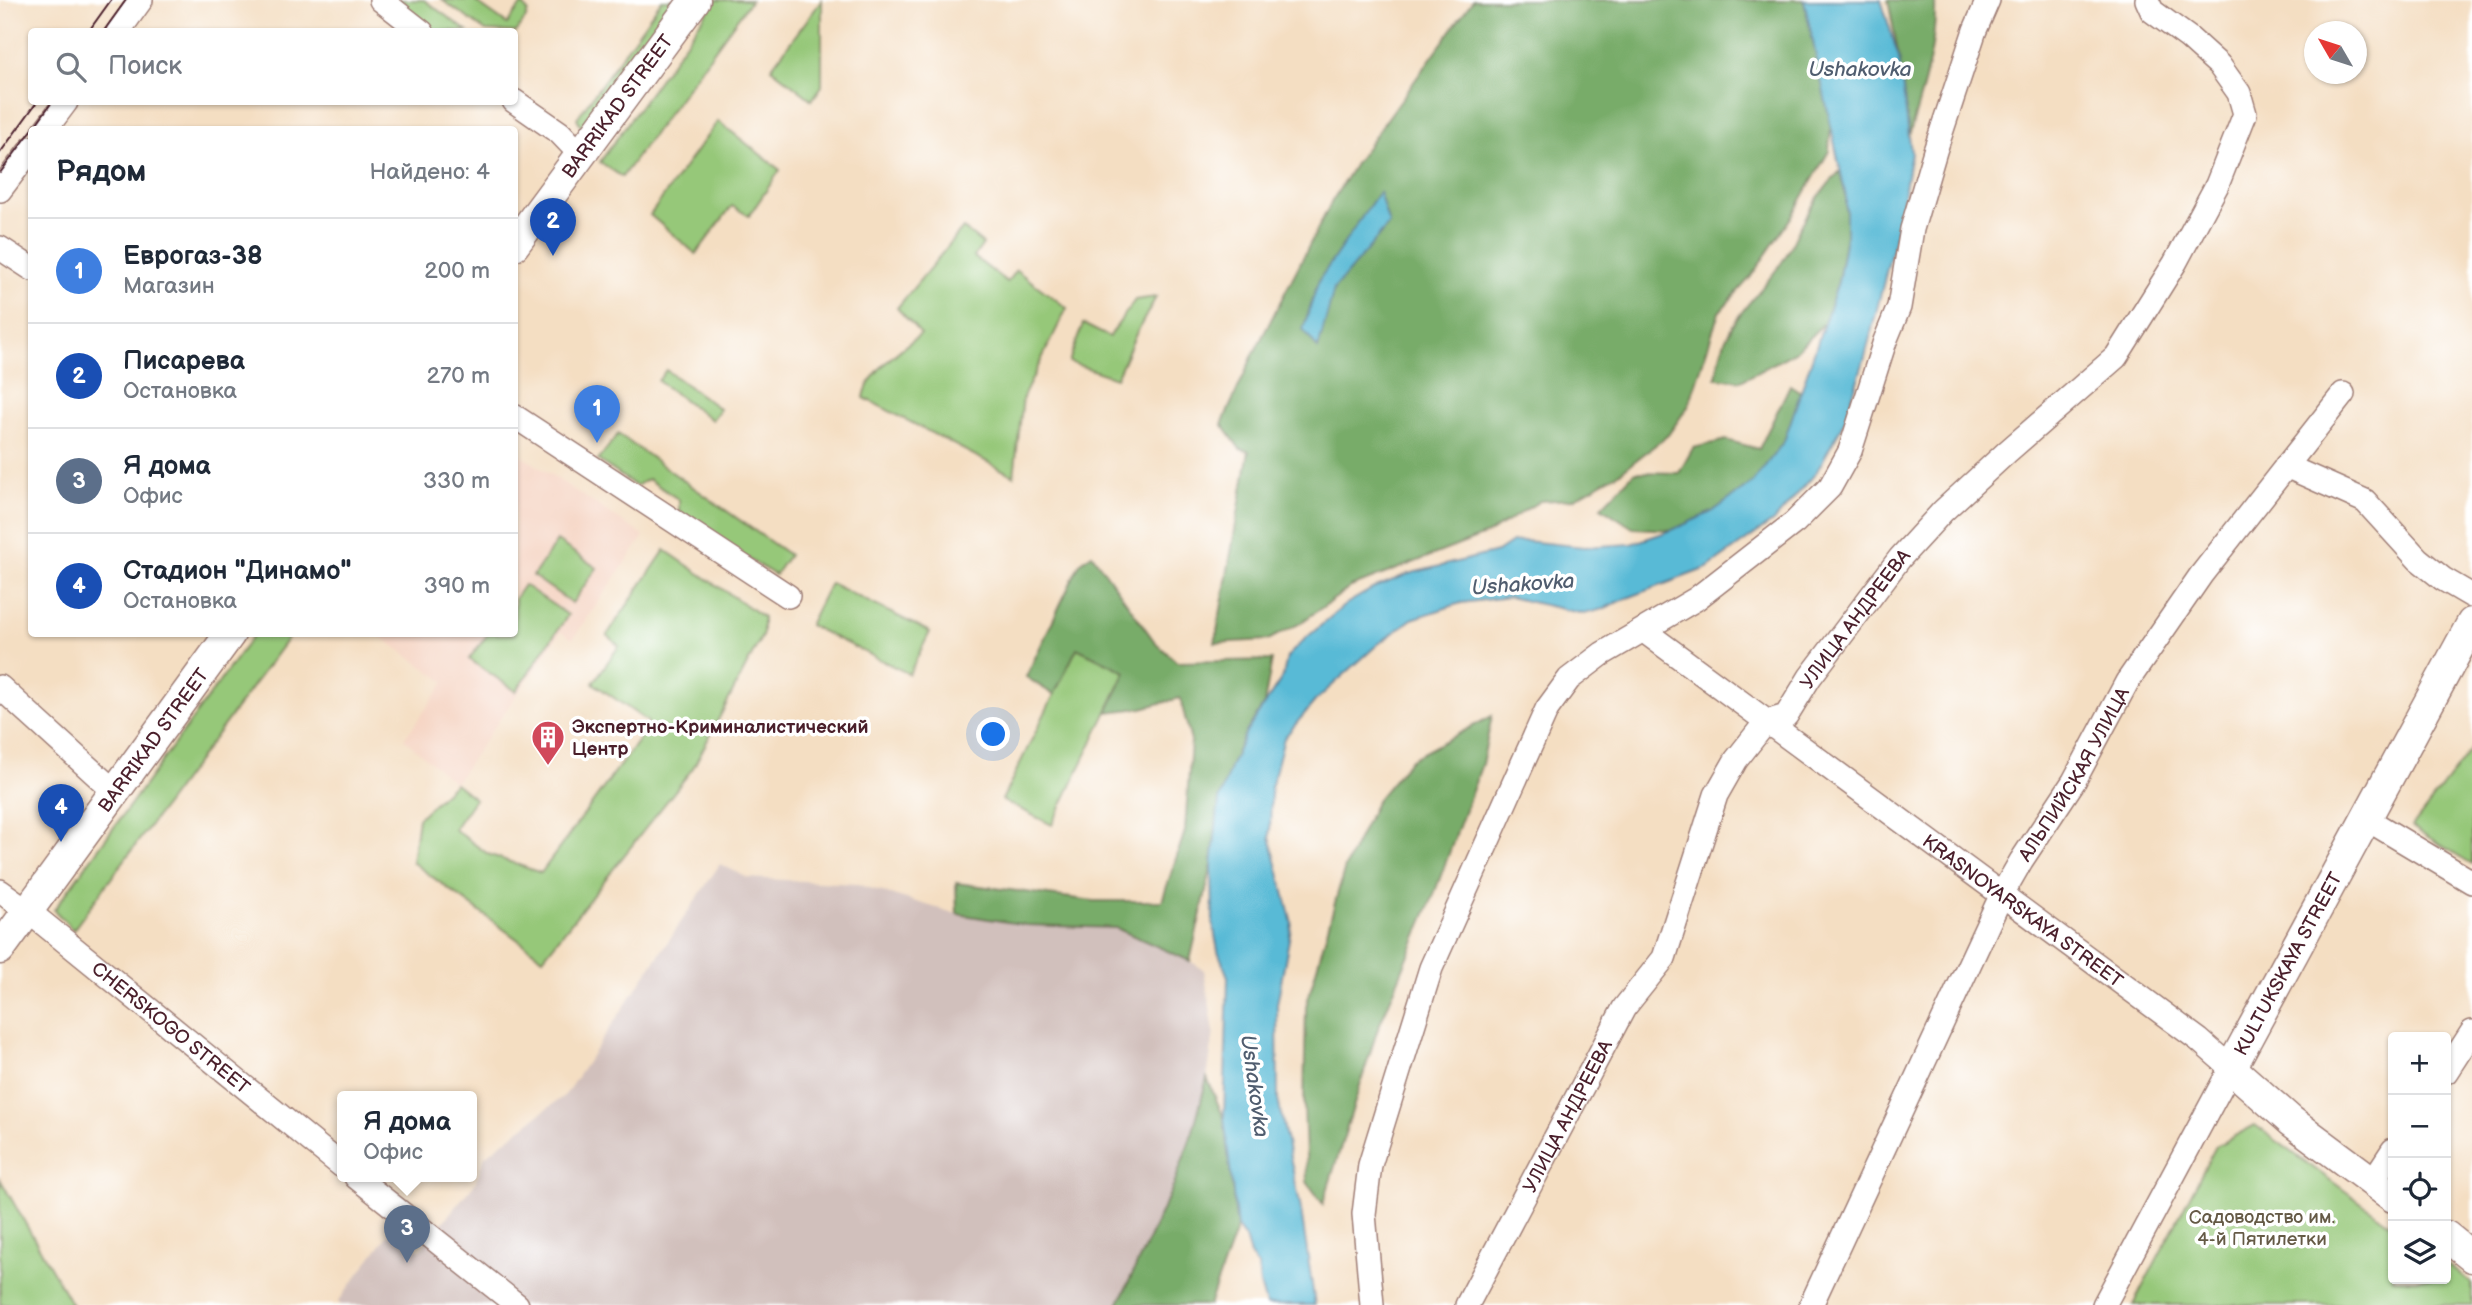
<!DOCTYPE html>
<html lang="ru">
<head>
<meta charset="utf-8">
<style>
	:root { --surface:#fff; --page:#f6f6f7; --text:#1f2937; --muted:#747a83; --line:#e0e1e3; --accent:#7c3aed }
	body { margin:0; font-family:"Balsamiq Sans",sans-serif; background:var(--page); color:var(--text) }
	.controls { position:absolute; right:21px; bottom:21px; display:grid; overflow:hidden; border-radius:7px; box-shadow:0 2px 5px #0004 }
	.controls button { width:63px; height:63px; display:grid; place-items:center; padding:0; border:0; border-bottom:2px solid var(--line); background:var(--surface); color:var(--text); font:35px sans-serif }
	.compass { position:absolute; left:2304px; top:21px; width:63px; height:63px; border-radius:50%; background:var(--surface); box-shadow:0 2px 5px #0004; rotate:309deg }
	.you { position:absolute; left:994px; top:735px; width:24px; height:24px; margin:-18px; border:5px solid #fff; border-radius:50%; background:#1a73e8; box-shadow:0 0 0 10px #1a73e833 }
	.badge { display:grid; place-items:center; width:46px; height:46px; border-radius:50%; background:var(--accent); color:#fff; font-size:23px; font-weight:700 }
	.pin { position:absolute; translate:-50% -58px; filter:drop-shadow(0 2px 4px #0008) }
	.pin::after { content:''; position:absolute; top:37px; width:24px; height:21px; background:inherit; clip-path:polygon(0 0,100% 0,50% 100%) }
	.popup { position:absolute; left:337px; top:1091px; width:140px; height:91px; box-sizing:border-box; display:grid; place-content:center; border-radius:7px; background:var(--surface); filter:drop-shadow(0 2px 5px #0005); font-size:23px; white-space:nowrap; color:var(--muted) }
	.popup b { font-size:26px; color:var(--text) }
	.popup::after { content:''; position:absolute; left:50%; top:100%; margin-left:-14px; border:14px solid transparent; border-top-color:var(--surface) }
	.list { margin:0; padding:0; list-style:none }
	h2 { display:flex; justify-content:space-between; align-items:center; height:91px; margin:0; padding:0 28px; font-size:30px }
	h2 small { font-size:23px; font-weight:400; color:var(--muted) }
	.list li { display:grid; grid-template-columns:46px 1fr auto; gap:21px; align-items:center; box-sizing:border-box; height:105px; padding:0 28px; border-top:2px solid var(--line) }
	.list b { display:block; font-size:26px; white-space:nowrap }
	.list p { margin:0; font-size:23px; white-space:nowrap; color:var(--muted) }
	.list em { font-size:23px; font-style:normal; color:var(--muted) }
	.icon { flex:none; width:38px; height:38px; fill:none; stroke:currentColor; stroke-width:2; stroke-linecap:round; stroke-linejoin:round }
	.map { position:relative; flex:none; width:2472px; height:1305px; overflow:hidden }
	.search { position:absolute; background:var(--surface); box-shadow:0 2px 5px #0004; left:28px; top:28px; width:490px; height:77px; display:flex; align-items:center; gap:18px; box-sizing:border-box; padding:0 24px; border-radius:7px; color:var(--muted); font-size:26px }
	.panel { position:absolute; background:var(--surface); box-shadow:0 2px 5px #0004; left:28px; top:126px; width:490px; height:511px; border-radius:7px }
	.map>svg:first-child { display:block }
	.built { fill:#f5d3c1 }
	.industrial { fill:#d1c0bc }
	.green { fill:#96c879; stroke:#707452; stroke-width:2 }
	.forest { fill:#78ac69; stroke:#61664a; stroke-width:2 }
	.water { fill:#58bad6; stroke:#516c80; stroke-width:2 }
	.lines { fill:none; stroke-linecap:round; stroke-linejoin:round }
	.minor-casing { stroke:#9f7e76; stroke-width:26 }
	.major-casing { stroke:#9f7e76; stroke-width:33 }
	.minor { stroke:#fff; stroke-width:23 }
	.major { stroke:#fff; stroke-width:30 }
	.tram { stroke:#4a1f2b; stroke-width:2 }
	.labels { text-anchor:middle; stroke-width:7; stroke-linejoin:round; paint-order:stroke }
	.street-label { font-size:19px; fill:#4a1f2b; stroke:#fff }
	.poi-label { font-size:19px; font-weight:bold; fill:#4a1f2b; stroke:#fff; text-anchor:start }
	.park-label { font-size:19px; fill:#655a46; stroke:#fff }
	.water-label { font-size:21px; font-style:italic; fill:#505d6f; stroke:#fff }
</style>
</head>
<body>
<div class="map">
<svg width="2472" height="1305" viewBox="0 0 2472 1305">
	<rect width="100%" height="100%" fill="#fff"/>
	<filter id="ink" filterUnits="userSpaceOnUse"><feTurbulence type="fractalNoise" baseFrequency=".0143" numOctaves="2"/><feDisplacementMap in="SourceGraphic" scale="14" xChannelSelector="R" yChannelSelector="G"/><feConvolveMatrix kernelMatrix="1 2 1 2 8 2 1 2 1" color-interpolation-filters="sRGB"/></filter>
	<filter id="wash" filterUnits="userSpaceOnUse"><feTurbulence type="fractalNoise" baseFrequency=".00686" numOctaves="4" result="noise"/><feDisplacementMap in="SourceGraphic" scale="28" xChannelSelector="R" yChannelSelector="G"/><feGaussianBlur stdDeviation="1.57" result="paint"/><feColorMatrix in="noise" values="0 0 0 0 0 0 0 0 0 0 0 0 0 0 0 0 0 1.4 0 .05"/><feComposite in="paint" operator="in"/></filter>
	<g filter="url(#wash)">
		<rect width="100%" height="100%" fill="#f4dec2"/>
		<!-- built -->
		<path class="built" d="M515 451 644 536 573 639 561 632 455 783 404 739 445 682 377 634H514Z"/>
		<!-- industrial -->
		<path class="industrial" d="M720 864 748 878 856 884 957 914 1026 925 1116 928 1182 956 1204 970 1214 1032 1207 1078 1193 1131 1173 1187 1118 1305H341L338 1302 392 1229 420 1250 475 1183 485 1156 565 1095Z"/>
		<!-- green -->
		<path class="green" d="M392 0H424L467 31H433Z
			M442 0H473L507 24 522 4 528 11 526 18 515 33 514 32 486 31Z
			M662 0H677L583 130 577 118Z
			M716 0H751L622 177 600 162Z
			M822 0V86L812 100 771 68Z
			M718 121 780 170 749 216 732 206 696 254 650 215Z
			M963 228 983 244 974 257 1007 282 1016 270 1067 308 1023 397 1014 476 864 398C867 373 902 348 921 334L897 308Z
			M1156 297 1136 334 1116 378 1069 362 1083 324 1109 337 1135 300Z
			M666 370 720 409 712 420 658 381Z
			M618 434 789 555 775 575 679 518V500L648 479 636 486 598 460Z
			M557 541 597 568 572 603 533 576Z
			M665 550 763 617V634L693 768 543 958 412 862 418 818 455 783 475 799 454 829 488 854 541 873 648 727V722L593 683 619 646 607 635Z
			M830 583 930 632 909 674 809 625Z
			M524 585 568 615 516 691 469 659 488 634H514L515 598Z
			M254 634H291L73 930 54 910Z
			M1077 648 1126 672 1052 825 1002 800Z
			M2472 748V864L2412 827Z
			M2255 1125 2393 1226V1279H2446V1264L2472 1283V1305H2133L2216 1146Z
			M0 1179 72 1305H0Z"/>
		<!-- forest -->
		<path class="forest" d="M1473 0H1804L1831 120 1829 151 1792 216 1750 278 1719 312 1689 405 1668 435 1621 472 1573 499 1540 501 1487 534 1351 587 1299 624 1268 640 1215 643 1249 451 1240 449 1222 424 1253 355 1331 203 1356 162Z
			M1888 0H1935C1937 46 1922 92 1909 136L1899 58Z
			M1840 171 1846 197V237L1838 282 1825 322 1795 352 1741 381 1716 378C1723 319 1751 306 1782 262 1790 251 1795 236 1802 224 1812 204 1825 187 1840 171Z
			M1790 385 1802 393 1784 441 1753 483 1712 512 1673 530 1633 528 1601 507 1635 472 1679 473 1693 448 1726 440 1759 449Z
			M1092 554 1155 642 1177 662 1272 660 1264 704 1245 734 1231 765 1219 800 1212 865 1190 961 1116 928 1026 925 957 914 956 883 1094 901H1162L1185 831 1191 741 1180 698 1142 708 1107 712 1126 672 1077 648 1054 695 1026 677 1080 563Z
			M1492 716 1482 764 1433 897 1377 1031 1323 1204 1307 1182 1304 1105 1306 1006 1345 867 1377 800 1411 759Z
			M1207 1078 1224 1118 1237 1227 1209 1305H1118L1173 1187 1193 1131Z"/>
		<!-- water -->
		<path class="water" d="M1804 0H1881L1899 58 1911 152 1901 213 1865 357 1845 420 1816 473 1775 520 1707 568 1622 600 1603 609 1584 614 1509 597 1461 603 1412 619 1377 645 1316 700 1284 738 1271 788 1270 837 1292 923 1277 1004 1278 1100 1300 1204 1315 1305H1266L1260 1284 1258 1266 1250 1255 1245 1238 1237 1227 1224 1118 1228 977 1218 951 1213 924 1212 865 1219 800 1231 765 1245 734 1283 676 1287 657 1305 639 1346 604 1374 588 1408 574 1497 552 1512 542 1526 541 1584 547 1631 544 1672 530 1712 512 1752 483 1784 441 1838 282 1846 237V197Z
			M1379 192 1389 224 1334 289 1318 349 1303 329 1319 280Z"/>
	</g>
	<g filter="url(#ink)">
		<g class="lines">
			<defs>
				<g id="minor">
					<path d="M381 0 422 32"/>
					<path d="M118 32 141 0"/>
					<path d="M514 101 560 133 581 155"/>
					<path d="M45 130 66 102"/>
					<path d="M0 190 32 148"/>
					<path d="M0 248 32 269"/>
					<path d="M514 416 788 596"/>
					<path d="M2286 466 2365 501 2418 559 2443 579 2472 596"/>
					<path id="s1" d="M1644 631 2199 1040 2231 1068 2104 1305"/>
					<path d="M0 687 115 792"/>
					<path d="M2365 818 2472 882"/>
					<path id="s2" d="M0 891 28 911 342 1166"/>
					<path d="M2446 1072 2472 1032"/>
					<path d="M356 1177 517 1305"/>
					<path d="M2372 1182 2393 1150"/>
					<path d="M1372 1305 1364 1214 1370 1165 1431 968 1547 709 1569 679 1602 654 1696 599 1795 522 1830 487 1850 451 1885 341 1899 307 1912 229 1935 151 1975 30 1988 0"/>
					<path id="s3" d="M1467 1305 1624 1008 1664 958 1716 795 1736 760 1766 722 1786 716 1810 677 1900 558 1943 511 2007 452 2116 357 2175 263 2217 185 2245 114 2239 93 2219 65 2189 38 2152 11 2147 0"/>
					<path id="s4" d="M1811 1305 2002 894 2021 861 2074 781 2127 682 2201 575 2343 394"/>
				</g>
				<g id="major">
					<path id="s5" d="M514 245 695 0"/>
					<path id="s6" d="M0 949 230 634"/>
					<path id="s7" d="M2393 1197 2291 1121 2231 1068 2472 623"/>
					<path d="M2446 1236 2472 1257"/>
				</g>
			</defs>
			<!-- minor casing -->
			<use href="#minor" class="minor-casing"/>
			<!-- major casing -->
			<use href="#major" class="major-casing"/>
			<!-- minor -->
			<use href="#minor" class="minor"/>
			<!-- major -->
			<use href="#major" class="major"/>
			<!-- tram -->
			<path class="tram" d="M88 32 111 0
				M103 32 126 0
				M32 130 52 102
				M0 153 37 102
				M0 173 32 130"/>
		</g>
	</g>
	<!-- icons -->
	<defs>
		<symbol id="building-pin" viewBox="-11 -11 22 30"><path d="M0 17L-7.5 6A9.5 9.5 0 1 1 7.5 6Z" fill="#d1495b" stroke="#fff"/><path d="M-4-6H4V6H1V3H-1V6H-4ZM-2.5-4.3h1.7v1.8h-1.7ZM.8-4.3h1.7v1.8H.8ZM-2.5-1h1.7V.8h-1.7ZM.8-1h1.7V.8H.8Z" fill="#fff"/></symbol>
	</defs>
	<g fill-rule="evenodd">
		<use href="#building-pin" x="529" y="718" width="38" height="52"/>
	</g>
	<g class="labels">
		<!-- street labels -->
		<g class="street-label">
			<text dy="7" stroke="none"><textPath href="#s5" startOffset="173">BARRIKAD STREET</textPath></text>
			<text dy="7" stroke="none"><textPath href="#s3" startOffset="800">УЛИЦА АНДРЕЕВА</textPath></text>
			<text dy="7" stroke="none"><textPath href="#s6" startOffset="259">BARRIKAD STREET</textPath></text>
			<text dy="7" stroke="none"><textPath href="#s4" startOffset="593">АЛЬПИЙСКАЯ УЛИЦА</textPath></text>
			<text dy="7" stroke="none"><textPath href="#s1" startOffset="471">KRASNOYARSKAYA STREET</textPath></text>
			<text dy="7" stroke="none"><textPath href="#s7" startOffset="326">KULTUKSKAYA STREET</textPath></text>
			<text dy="7" stroke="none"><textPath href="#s2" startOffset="219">CHERSKOGO STREET</textPath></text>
			<text dy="7" stroke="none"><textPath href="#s3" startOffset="214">УЛИЦА АНДРЕЕВА</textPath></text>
		</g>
		<!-- poi labels -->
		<g class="poi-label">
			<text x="572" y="733">Экспертно-Криминалистический<tspan x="572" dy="22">Центр</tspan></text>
		</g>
		<!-- park labels -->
		<g class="park-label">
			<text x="2262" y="1223">Садоводство им.<tspan x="2262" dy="22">4-й Пятилетки</tspan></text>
		</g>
		<!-- water labels -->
		<g class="water-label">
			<text x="1860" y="76">Ushakovka</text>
			<text transform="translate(1523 584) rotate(-4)" y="7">Ushakovka</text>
			<text transform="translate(1255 1086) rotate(82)" y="7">Ushakovka</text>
		</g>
	</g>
</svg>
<div class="controls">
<button>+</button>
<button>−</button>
<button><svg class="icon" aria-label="locate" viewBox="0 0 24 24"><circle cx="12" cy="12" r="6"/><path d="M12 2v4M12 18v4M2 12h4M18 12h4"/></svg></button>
<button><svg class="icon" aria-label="layers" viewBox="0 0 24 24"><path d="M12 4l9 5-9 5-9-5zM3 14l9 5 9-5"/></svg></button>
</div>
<svg class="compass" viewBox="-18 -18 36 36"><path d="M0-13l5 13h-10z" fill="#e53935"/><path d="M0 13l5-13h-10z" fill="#747a83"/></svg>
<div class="you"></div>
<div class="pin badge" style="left:597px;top:443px;background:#3f7fe0">1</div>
<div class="pin badge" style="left:553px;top:256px;background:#1a4fb4">2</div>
<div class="pin badge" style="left:407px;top:1263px;background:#5c6f8a">3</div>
<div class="popup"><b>Я дома</b>Офис</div>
<div class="pin badge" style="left:61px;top:842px;background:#1a4fb4">4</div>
<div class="search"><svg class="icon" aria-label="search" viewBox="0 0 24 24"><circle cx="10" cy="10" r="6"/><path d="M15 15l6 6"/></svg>Поиск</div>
<section class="panel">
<h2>Рядом<small>Найдено: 4</small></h2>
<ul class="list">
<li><span class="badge" style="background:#3f7fe0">1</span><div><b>Еврогаз-38</b><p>Магазин</p></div><em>200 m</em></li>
<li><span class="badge" style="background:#1a4fb4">2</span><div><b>Писарева</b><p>Остановка</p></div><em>270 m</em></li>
<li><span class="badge" style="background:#5c6f8a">3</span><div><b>Я дома</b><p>Офис</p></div><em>330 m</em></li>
<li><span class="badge" style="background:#1a4fb4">4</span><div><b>Стадион &quot;Динамо&quot;</b><p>Остановка</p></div><em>390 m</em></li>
</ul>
</section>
</div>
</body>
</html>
